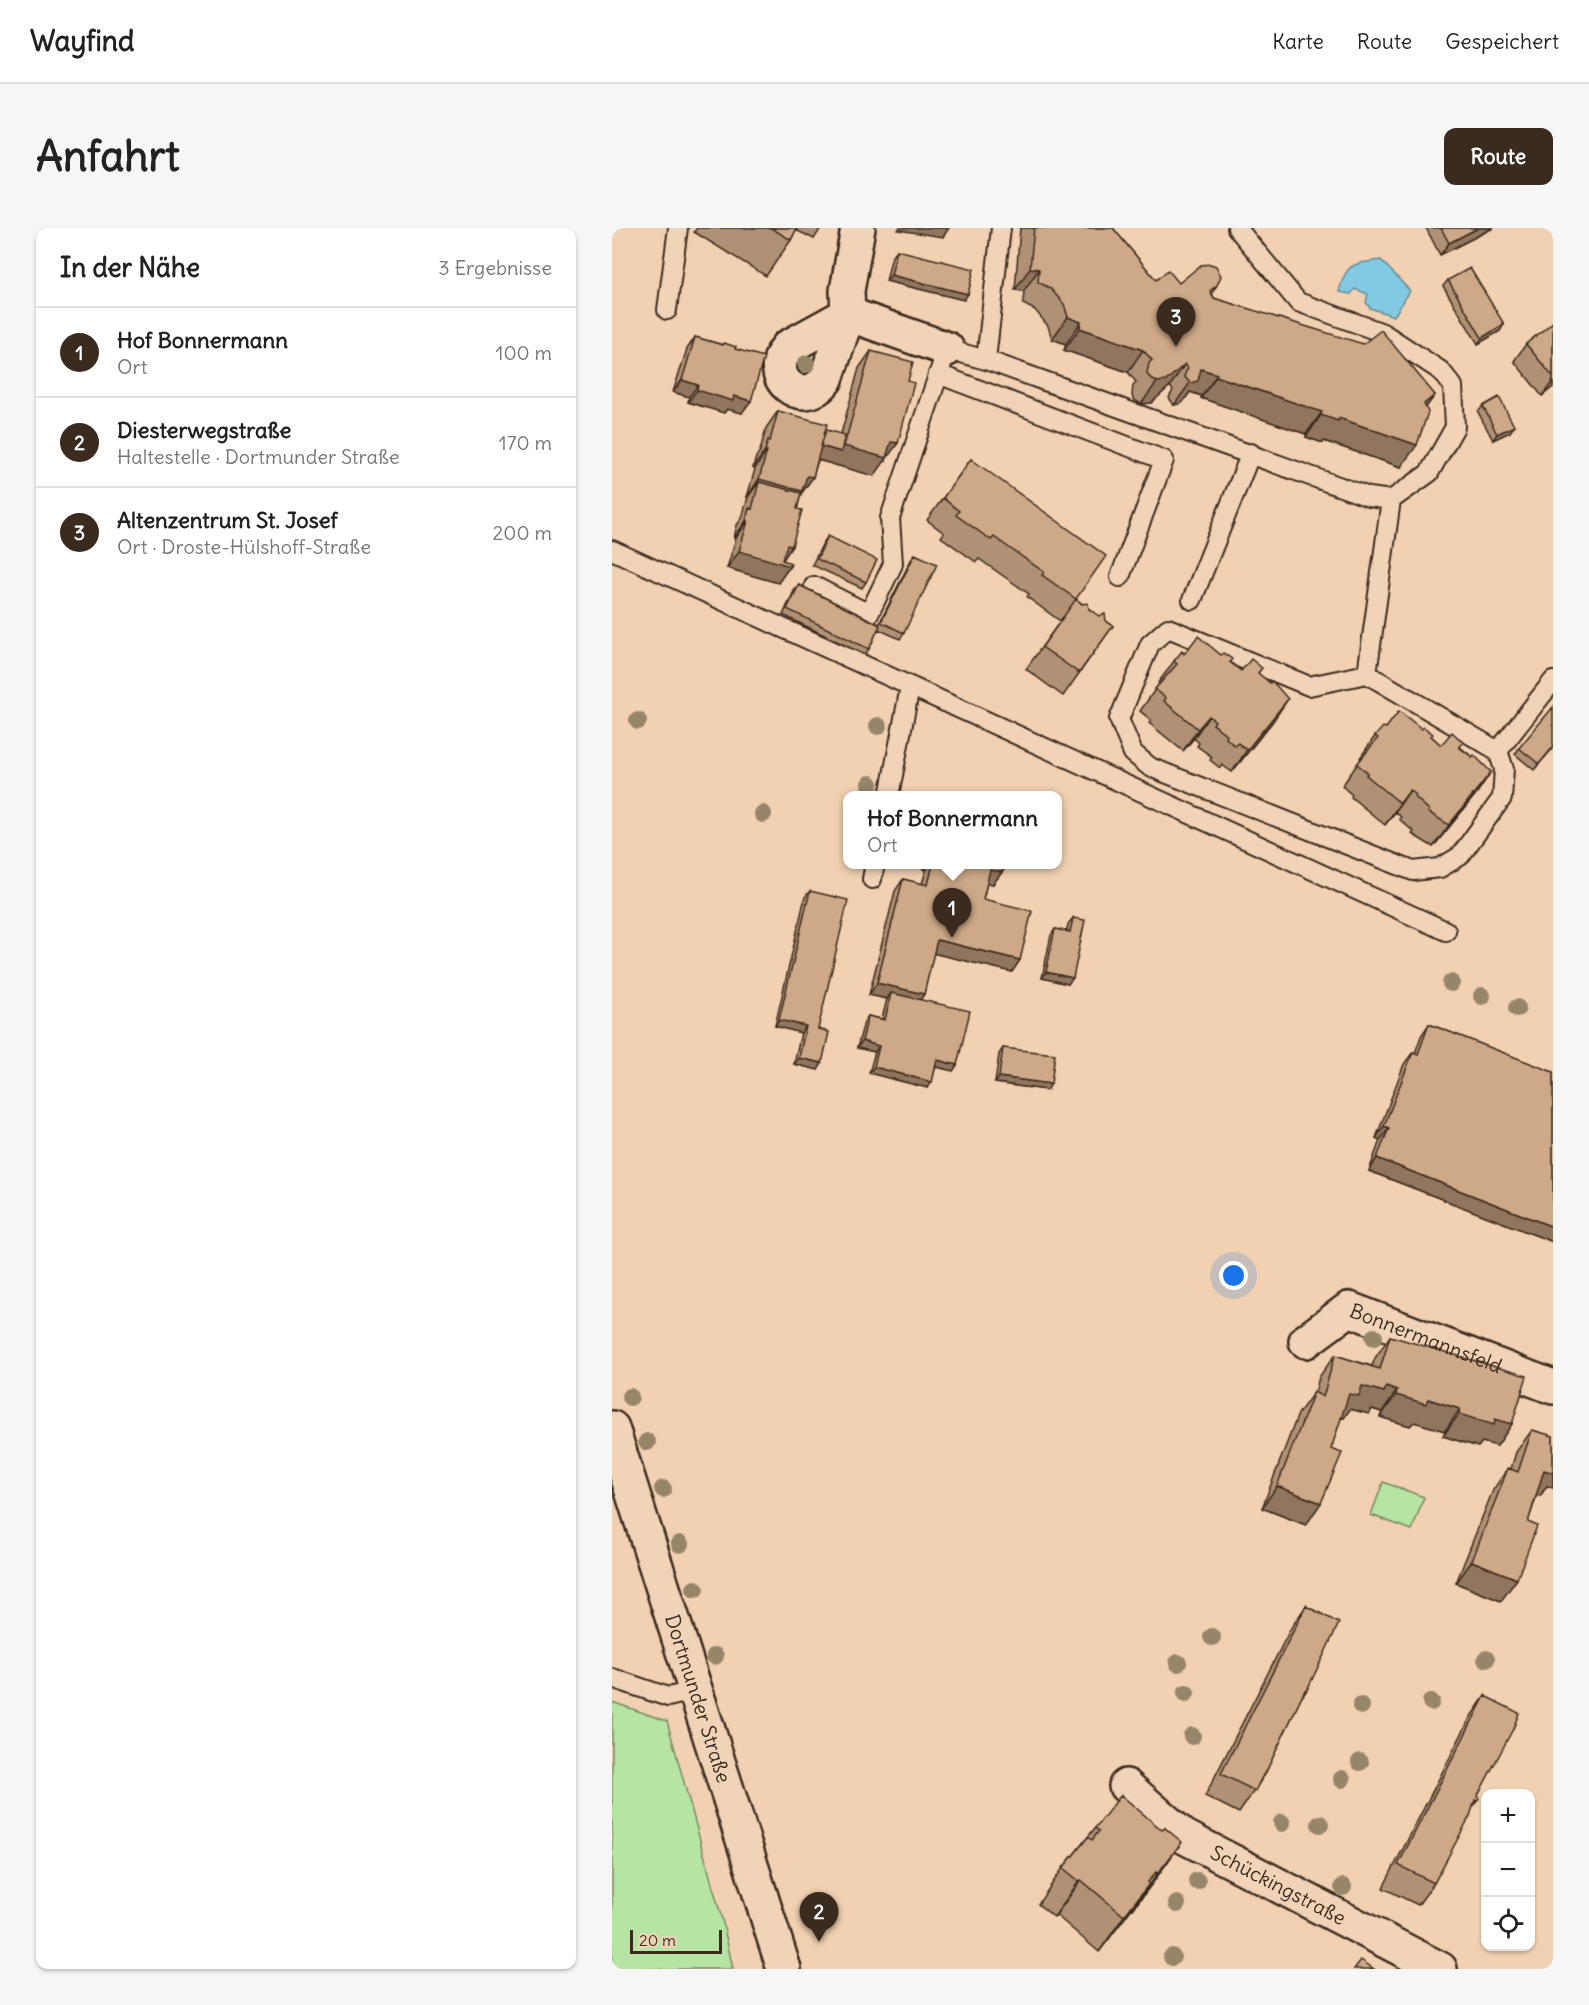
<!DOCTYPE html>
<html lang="de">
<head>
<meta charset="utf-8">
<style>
	:root { --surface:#fff; --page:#f6f6f6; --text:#222; --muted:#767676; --line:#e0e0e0; --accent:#3b2a1e }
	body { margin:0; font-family:Delius,sans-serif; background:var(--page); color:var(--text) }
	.controls { position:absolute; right:18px; bottom:18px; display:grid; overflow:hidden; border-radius:12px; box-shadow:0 2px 4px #0004 }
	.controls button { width:54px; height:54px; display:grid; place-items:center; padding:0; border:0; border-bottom:2px solid var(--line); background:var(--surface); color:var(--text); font:30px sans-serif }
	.scale { position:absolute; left:18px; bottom:15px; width:92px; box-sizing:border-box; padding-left:6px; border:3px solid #3b2a1e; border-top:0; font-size:16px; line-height:21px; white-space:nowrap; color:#3b2a1e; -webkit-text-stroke:4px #f1d4b8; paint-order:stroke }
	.you { position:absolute; left:622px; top:1048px; width:21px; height:21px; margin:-15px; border:4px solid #fff; border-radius:50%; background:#1a73e8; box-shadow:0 0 0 9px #1a73e833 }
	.badge { display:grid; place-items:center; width:39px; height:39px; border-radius:50%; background:var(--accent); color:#fff; font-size:20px; font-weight:700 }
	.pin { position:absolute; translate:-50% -50px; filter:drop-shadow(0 2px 3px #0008) }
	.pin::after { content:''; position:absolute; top:32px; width:21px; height:18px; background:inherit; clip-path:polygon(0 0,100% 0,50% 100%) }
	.popup { position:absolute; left:231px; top:563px; width:219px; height:78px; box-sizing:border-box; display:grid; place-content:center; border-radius:12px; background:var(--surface); filter:drop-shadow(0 2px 4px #0005); font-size:20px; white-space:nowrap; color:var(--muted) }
	.popup b { font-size:22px; color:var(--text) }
	.popup::after { content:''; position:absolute; left:50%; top:100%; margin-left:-12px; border:12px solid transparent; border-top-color:var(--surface) }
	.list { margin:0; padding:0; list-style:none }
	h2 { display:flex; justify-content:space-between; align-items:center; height:78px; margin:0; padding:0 24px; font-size:26px }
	h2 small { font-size:20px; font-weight:400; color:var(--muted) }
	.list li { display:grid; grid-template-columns:39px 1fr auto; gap:18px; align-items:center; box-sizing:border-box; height:90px; padding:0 24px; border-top:2px solid var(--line) }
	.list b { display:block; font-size:22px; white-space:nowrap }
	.list p { margin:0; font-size:20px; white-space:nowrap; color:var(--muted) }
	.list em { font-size:20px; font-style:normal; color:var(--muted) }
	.icon { flex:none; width:33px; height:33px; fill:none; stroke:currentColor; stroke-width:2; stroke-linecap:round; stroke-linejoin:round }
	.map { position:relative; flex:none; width:941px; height:1741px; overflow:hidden; border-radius:12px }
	header { display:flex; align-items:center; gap:36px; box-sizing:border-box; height:84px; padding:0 30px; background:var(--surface); border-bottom:2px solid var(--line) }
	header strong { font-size:28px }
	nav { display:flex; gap:33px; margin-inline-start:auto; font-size:21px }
	.intro { display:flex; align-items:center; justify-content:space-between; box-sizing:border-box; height:144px; padding:0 36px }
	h1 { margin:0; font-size:42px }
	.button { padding:15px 27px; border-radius:12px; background:var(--accent); color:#fff; font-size:21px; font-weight:700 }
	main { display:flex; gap:36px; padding:0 36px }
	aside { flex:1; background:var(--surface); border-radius:12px; box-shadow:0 2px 4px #0004 }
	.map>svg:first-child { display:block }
	.green { fill:#b6e4a3; stroke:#788760; stroke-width:1.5 }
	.water { fill:#82cae3; stroke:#668a94; stroke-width:1.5 }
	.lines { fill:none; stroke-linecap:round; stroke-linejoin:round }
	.lane-casing { stroke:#3b2a1e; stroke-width:22 }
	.street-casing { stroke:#3b2a1e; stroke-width:38 }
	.secondary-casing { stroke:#3b2a1e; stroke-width:38 }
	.lane { stroke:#f1d4b8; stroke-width:18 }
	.street { stroke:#f1d4b8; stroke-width:33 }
	.secondary { stroke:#f1d4b8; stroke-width:33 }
	.tree { fill:#97856b }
	.wall { fill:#b09174; stroke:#3b2a1e; stroke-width:1.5 }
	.shaded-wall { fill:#90765e; stroke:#3b2a1e; stroke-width:1.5 }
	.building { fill:#cda987; stroke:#3b2a1e; stroke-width:1.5 }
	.labels { text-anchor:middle; stroke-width:6; stroke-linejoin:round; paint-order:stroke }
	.street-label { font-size:20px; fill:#3b2a1e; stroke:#f1d4b8 }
</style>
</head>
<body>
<header>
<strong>Wayfind</strong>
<nav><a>Karte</a><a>Route</a><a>Gespeichert</a></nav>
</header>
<div class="intro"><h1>Anfahrt</h1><a class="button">Route</a></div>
<main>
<aside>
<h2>In der Nähe<small>3 Ergebnisse</small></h2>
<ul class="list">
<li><span class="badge">1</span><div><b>Hof Bonnermann</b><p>Ort</p></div><em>100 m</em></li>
<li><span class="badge">2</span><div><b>Diesterwegstraße</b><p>Haltestelle · Dortmunder Straße</p></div><em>170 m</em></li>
<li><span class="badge">3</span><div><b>Altenzentrum St. Josef</b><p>Ort · Droste-Hülshoff-Straße</p></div><em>200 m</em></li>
</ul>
</aside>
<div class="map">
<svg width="941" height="1741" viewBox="0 0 941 1741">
	<rect width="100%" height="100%" fill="#f1d1b1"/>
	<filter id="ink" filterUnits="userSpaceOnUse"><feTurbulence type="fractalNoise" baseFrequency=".0167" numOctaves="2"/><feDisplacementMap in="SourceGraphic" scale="12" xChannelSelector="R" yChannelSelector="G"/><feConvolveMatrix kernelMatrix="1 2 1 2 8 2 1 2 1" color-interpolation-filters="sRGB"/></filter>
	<g filter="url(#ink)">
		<!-- green -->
		<path class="green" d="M210 114 218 118 198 145 189 149 181 143 182 134Z
			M771 1254 812 1269 800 1302 759 1287Z
			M0 1474 55 1493 111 1695 121 1741H0Z"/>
		<!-- water -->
		<path class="water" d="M769 32 798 63 782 88 758 80 754 74 756 66 743 61 739 66 727 64C734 34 741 36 769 32Z"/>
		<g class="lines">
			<defs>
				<path id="lane" d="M55 82 66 0
					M374 132 389 0
					M326 146 552 232 508 349
					M0 322 834 703
					M202 358 257 386 281 336 278 290 335 121 374 132 757 269 779 272 817 245 843 199 841 158 829 143 771 105 686 74 625 0
					M580 372 639 225
					M556 400 697 458 755 446 886 523 892 541 890 570 848 628 828 640 801 643 538 539 521 525 507 491 538 416Z
					M755 446 779 272
					M886 523 941 453
					M277 568 298 459
					M260 651 263 636
					M0 1450 56 1469 83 1463"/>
				<g id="street">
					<path d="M246 0 235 63 236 86 214 151C192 183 149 149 176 119L236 86 335 121"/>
					<path id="s1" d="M694 1113 737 1081 941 1159"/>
					<path id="s2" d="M514 1558 571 1608 828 1741"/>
				</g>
				<g id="secondary">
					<path id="s3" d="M0 1200 172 1741"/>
				</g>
			</defs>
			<!-- lane casing -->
			<use href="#lane" class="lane-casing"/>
			<!-- street casing -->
			<use href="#street" class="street-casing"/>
			<!-- secondary casing -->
			<use href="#secondary" class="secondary-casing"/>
			<!-- lane -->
			<use href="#lane" class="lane"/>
			<!-- street -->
			<use href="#street" class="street"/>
			<!-- secondary -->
			<use href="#secondary" class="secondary"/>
		</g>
		<!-- trees -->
		<g class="tree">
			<circle cx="194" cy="136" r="9"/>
			<circle cx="26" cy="493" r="9"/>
			<circle cx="266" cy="498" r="9"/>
			<circle cx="258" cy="556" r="9"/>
			<circle cx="151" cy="586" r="9"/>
			<circle cx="839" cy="755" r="9"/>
			<circle cx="870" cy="768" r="9"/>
			<circle cx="905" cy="780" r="9"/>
			<circle cx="762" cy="1109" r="9"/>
			<circle cx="18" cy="1169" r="9"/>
			<circle cx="35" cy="1214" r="9"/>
			<circle cx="51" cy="1261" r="9"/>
			<circle cx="68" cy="1316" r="9"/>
			<circle cx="83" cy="1361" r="9"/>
			<circle cx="600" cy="1409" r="9"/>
			<circle cx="103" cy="1428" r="9"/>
			<circle cx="874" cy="1431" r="9"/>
			<circle cx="566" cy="1435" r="9"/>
			<circle cx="574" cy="1465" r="9"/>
			<circle cx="819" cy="1474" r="9"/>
			<circle cx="749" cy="1478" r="9"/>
			<circle cx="580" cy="1508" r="9"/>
			<circle cx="748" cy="1534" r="9"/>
			<circle cx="730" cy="1551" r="9"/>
			<circle cx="670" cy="1595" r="9"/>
			<circle cx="708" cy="1596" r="9"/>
			<circle cx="585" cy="1653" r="9"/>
			<circle cx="731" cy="1659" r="9"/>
			<circle cx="565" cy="1676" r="9"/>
			<circle cx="560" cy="1729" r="9"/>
		</g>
		<!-- wall -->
		<path class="wall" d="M85 0H209L202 11 184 2 179 12 154 48 82 4Z
			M408 0H501L544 52 567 55 605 57 600 65 602 70 823 167 814 179 789 239 712 213 711 215 694 209V206L589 170 590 168 578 164 570 175 562 177 557 170 561 162 558 158 539 175 529 176 521 171 520 167 521 157 524 154 516 144 452 122 454 116 440 111 436 98 423 82 411 76 412 63 403 62Z
			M814 0H881L828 27Z
			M285 22 352 72 274 53 280 28Z
			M836 52 892 96 888 103 866 116 831 58Z
			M941 94V159L930 168 902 133 914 116Z
			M83 109 111 117 112 115 123 121 130 185 115 181 112 185 76 174 77 169 61 164 75 121Z
			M259 123 274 233 273 232 262 248 206 232 201 249 189 266 185 281 180 318 170 332 178 338 166 355 115 340 124 310H122L125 297 130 290 136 269H135L143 241 141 240 144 229 148 223 154 200 166 183 214 202 229 206 247 140Z
			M871 178 902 198 898 204 881 212 866 184Z
			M359 231 464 371 501 398 451 468 414 441 451 389 448 393 415 369 417 366 367 331 364 334 329 309 332 305 315 292Z
			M216 308 254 354 250 360 200 337 211 315Z
			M303 326 292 405 288 411 266 401 257 421 253 427 171 387 182 363 187 357 267 396 299 332Z
			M572 426 618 434 629 443 647 446 661 493 620 544 610 537 608 540 598 532 600 529 585 518 587 515 582 510 571 523 537 495 539 492 528 483 547 456 546 455 562 433Z
			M774 500 819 508 829 517 848 519 879 544 864 566 821 619 800 606 802 604 787 591 789 589 783 584 773 597 739 569 740 567 730 558 749 531 748 530 763 508Z
			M907 520H941L922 542 903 526Z
			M312 636H395L394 639 381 656 375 655 371 671 408 732 400 744 321 725 312 766 308 772 345 837 341 843 324 839 316 860 257 845 263 824 245 820 252 794 256 788 270 791 275 771 257 767 283 663 291 651 310 656 314 642 311 641Z
			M198 663 206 801 210 835 206 842 182 836 189 805 163 798 193 669Z
			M461 690 456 756 430 750 439 707 443 701 455 703 456 696Z
			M817 796 941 844V1014L757 943 768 912 764 910 792 836 801 824 803 825 809 808Z
			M391 820 439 856 435 862 383 855 387 826Z
			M778 1108 900 1196 885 1218 870 1214 866 1219 831 1208 833 1203 802 1194 798 1198 768 1189 770 1184 760 1181 757 1186 738 1181 732 1190H729L694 1297 650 1280 686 1186 702 1164 703 1165 707 1149 723 1127 760 1138 763 1130Z
			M920 1202 941 1208V1260L935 1258 928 1268 925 1267 889 1373 844 1355 881 1262 896 1240 899 1241 904 1224Z
			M694 1378 695 1462 689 1470 652 1548 627 1585 593 1568 679 1400Z
			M873 1468 865 1573 861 1579 822 1655 806 1677 771 1660 858 1490Z
			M483 1600 550 1602 553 1600 545 1649 521 1681 520 1680 487 1724 444 1687 442 1689 426 1676 451 1640Z"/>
		<!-- shaded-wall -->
		<path class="shaded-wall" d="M288 0H337L331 9 286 2Z
			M866 0H881L828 27 837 15Z
			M418 40 427 41 412 63 403 62Z
			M279 47 356 66 352 72 274 53Z
			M456 89 469 94 454 116 440 111Z
			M892 96 888 103 866 116 870 110Z
			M468 100 531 122 516 144 452 122Z
			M573 136 558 158 539 175 529 176 545 154Z
			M589 141 605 146 590 168 578 164 570 175 562 177 578 155Z
			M604 148 710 184 694 206 589 170Z
			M70 152 86 157 77 169 61 164Z
			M941 153V159L930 168Z
			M85 162 122 168 139 173 130 185 115 181 112 185 76 174Z
			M823 167 807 189 812 176Z
			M709 187 727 190 805 217 789 239 712 213 711 215 694 209Z
			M902 198 898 204 881 212 885 206Z
			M279 214 286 215 262 248 199 230 208 218 229 224 232 218Z
			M153 223H155L143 241 141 240Z
			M195 248 201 249 178 281 147 254 136 269H135L147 251Z
			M134 293H136L124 310H122Z
			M175 317 180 318 169 335 178 338 166 355 115 340 127 323Z
			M676 471 661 493 620 544 635 522Z
			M597 488 582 510 571 523 586 501Z
			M879 544 864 566 821 619 837 597Z
			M798 562 783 584 773 597 788 575Z
			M315 636H318L314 642 311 641Z
			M394 639 381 656 370 654 378 642Z
			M325 712 408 732 400 744 316 724Z
			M434 744 461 750 456 756 430 750Z
			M265 755 312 766 304 778 279 765 275 771 257 767Z
			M167 792 194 798 189 805 163 798Z
			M250 813 267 818 263 824 245 820Z
			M187 830 210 835 206 842 182 836Z
			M325 832 345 837 341 843 321 838Z
			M262 839 320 854 316 860 257 845Z
			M387 849 439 856 435 862 383 855Z
			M772 898 777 900 768 912 764 910Z
			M765 930 941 999V1014L757 943Z
			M750 1158H774L785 1162 770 1184 760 1181 757 1186 738 1181 732 1190 722 1188 737 1166Z
			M784 1167 816 1171 848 1181 833 1203 802 1194 798 1198 768 1189Z
			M847 1186 883 1191 900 1196 885 1218 870 1214 866 1219 831 1208Z
			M932 1242 941 1244V1260L935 1258 928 1268 917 1265Z
			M665 1258 709 1275 694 1297 650 1280Z
			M860 1333 905 1351 889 1373 844 1355Z
			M570 1614 545 1649 521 1681 546 1645Z
			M469 1652 444 1687 442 1689 467 1653Z
			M537 1656 512 1691 487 1724 512 1688Z"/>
		<!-- building -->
		<path class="building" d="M159 0H185L179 12Z
			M422 0H501L544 52 556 42 567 55 589 37 599 36 604 38 609 48 605 57 598 63 602 70 751 116 769 102 823 167 812 176 816 184 805 217 727 190 726 193 709 187 710 184 604 148 605 146 589 141 586 153 578 155 572 148 576 140 573 136 554 153 545 154 537 149 535 145 537 135 540 132 531 122 468 100 469 94 456 89 452 76 438 60 426 54 427 41 418 40Z
			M829 0H866L837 15Z
			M285 22 362 41 356 66 279 47Z
			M858 40 892 96 870 110 836 52Z
			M941 94V149L914 116Z
			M83 109 111 117 112 115 124 119 123 121 152 129 139 173 122 168 121 173 85 162 86 157 70 152Z
			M259 123 301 134 296 153 302 155 286 215 279 214 274 230 232 218Z
			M887 169 902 198 885 206 871 178Z
			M166 183 215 196 201 249 195 248 190 263 147 251 155 223H153L156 212 158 213Z
			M214 202 233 207 229 224 209 218Z
			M359 231 494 328 464 371 430 347 432 344 396 319 382 309 379 312 344 287 347 283 331 270Z
			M147 254 189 265 185 281 190 282 180 318 175 317 170 332 179 335 178 338 127 323 136 293H134L137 280 140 281Z
			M216 308 265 332 254 354 205 331Z
			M303 326 325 336 292 405 269 394Z
			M187 357 268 397 257 421 175 381Z
			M464 371 470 376 476 375 477 381 487 388 493 386 494 393 501 398 467 445 430 419Z
			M586 408 609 427 611 425 620 431 618 434 629 443 639 431 650 440 646 445 658 455 660 453 676 471 635 522 626 515 623 518 614 510 615 507 601 496 603 493 597 488 586 501 552 473 554 470 543 461 565 436 562 433 570 423 572 426Z
			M941 479V519L927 536 907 520Z
			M787 483 810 501 812 499 821 506 819 508 829 517 840 504 851 514 847 519 860 529 862 527 879 544 837 597 816 584 817 582 803 569 804 567 798 562 788 575 754 547 756 545 745 536 766 510 763 508 771 499 774 500Z
			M321 636H395L394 639 390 644 378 642 371 671 420 683 408 732 325 712 312 766 265 755 291 651 316 657Z
			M198 663 236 672 206 801 217 804 210 835 187 830 194 798 167 792Z
			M461 690 473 692 461 750 434 744 443 701 458 704Z
			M279 765 358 783 345 837 325 832 320 854 262 839 267 818 250 813 256 788 273 792Z
			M817 796 941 844V999L765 930 777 900 772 898 801 824 806 826Z
			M391 820 443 826 439 856 387 849Z
			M778 1108 915 1148 900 1196 883 1191 882 1197 847 1186 848 1181 816 1171 814 1176 784 1167 785 1162 774 1158 772 1164 750 1158 747 1168 737 1166 719 1221 730 1225 709 1275 665 1258 702 1164 711 1169 723 1127 768 1141Z
			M920 1202 941 1208V1245L932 1242 916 1294 925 1298 905 1351 860 1333 896 1240 906 1244Z
			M694 1378 727 1395 695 1462H693L652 1548 651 1547 643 1563 609 1546Z
			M873 1468 907 1485 901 1501 865 1569 867 1570 865 1573 863 1572 858 1588 822 1655 786 1637Z
			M509 1567 550 1602 553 1600 570 1614 546 1645 544 1644 536 1654 537 1656 512 1688 469 1652 467 1653 451 1640 476 1609 480 1612 487 1603 483 1600Z
			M749 1732 762 1741H742Z"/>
	</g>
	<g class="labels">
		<!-- street labels -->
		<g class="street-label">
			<text dy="7" stroke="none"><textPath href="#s1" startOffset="136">Bonnermannsfeld</textPath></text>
			<text dy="7" stroke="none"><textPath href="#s3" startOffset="284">Dortmunder Straße</textPath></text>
			<text dy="7" stroke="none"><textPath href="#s2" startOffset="183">Schückingstraße</textPath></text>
		</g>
	</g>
</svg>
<div class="controls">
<button>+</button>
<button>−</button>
<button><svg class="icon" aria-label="locate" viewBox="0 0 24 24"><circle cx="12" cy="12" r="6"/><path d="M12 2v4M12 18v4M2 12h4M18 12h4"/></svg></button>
</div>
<div class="scale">20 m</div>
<div class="you"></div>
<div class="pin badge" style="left:340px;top:710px">1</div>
<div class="popup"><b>Hof Bonnermann</b>Ort</div>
<div class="pin badge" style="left:207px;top:1714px">2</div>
<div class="pin badge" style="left:564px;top:119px">3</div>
</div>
</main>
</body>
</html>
